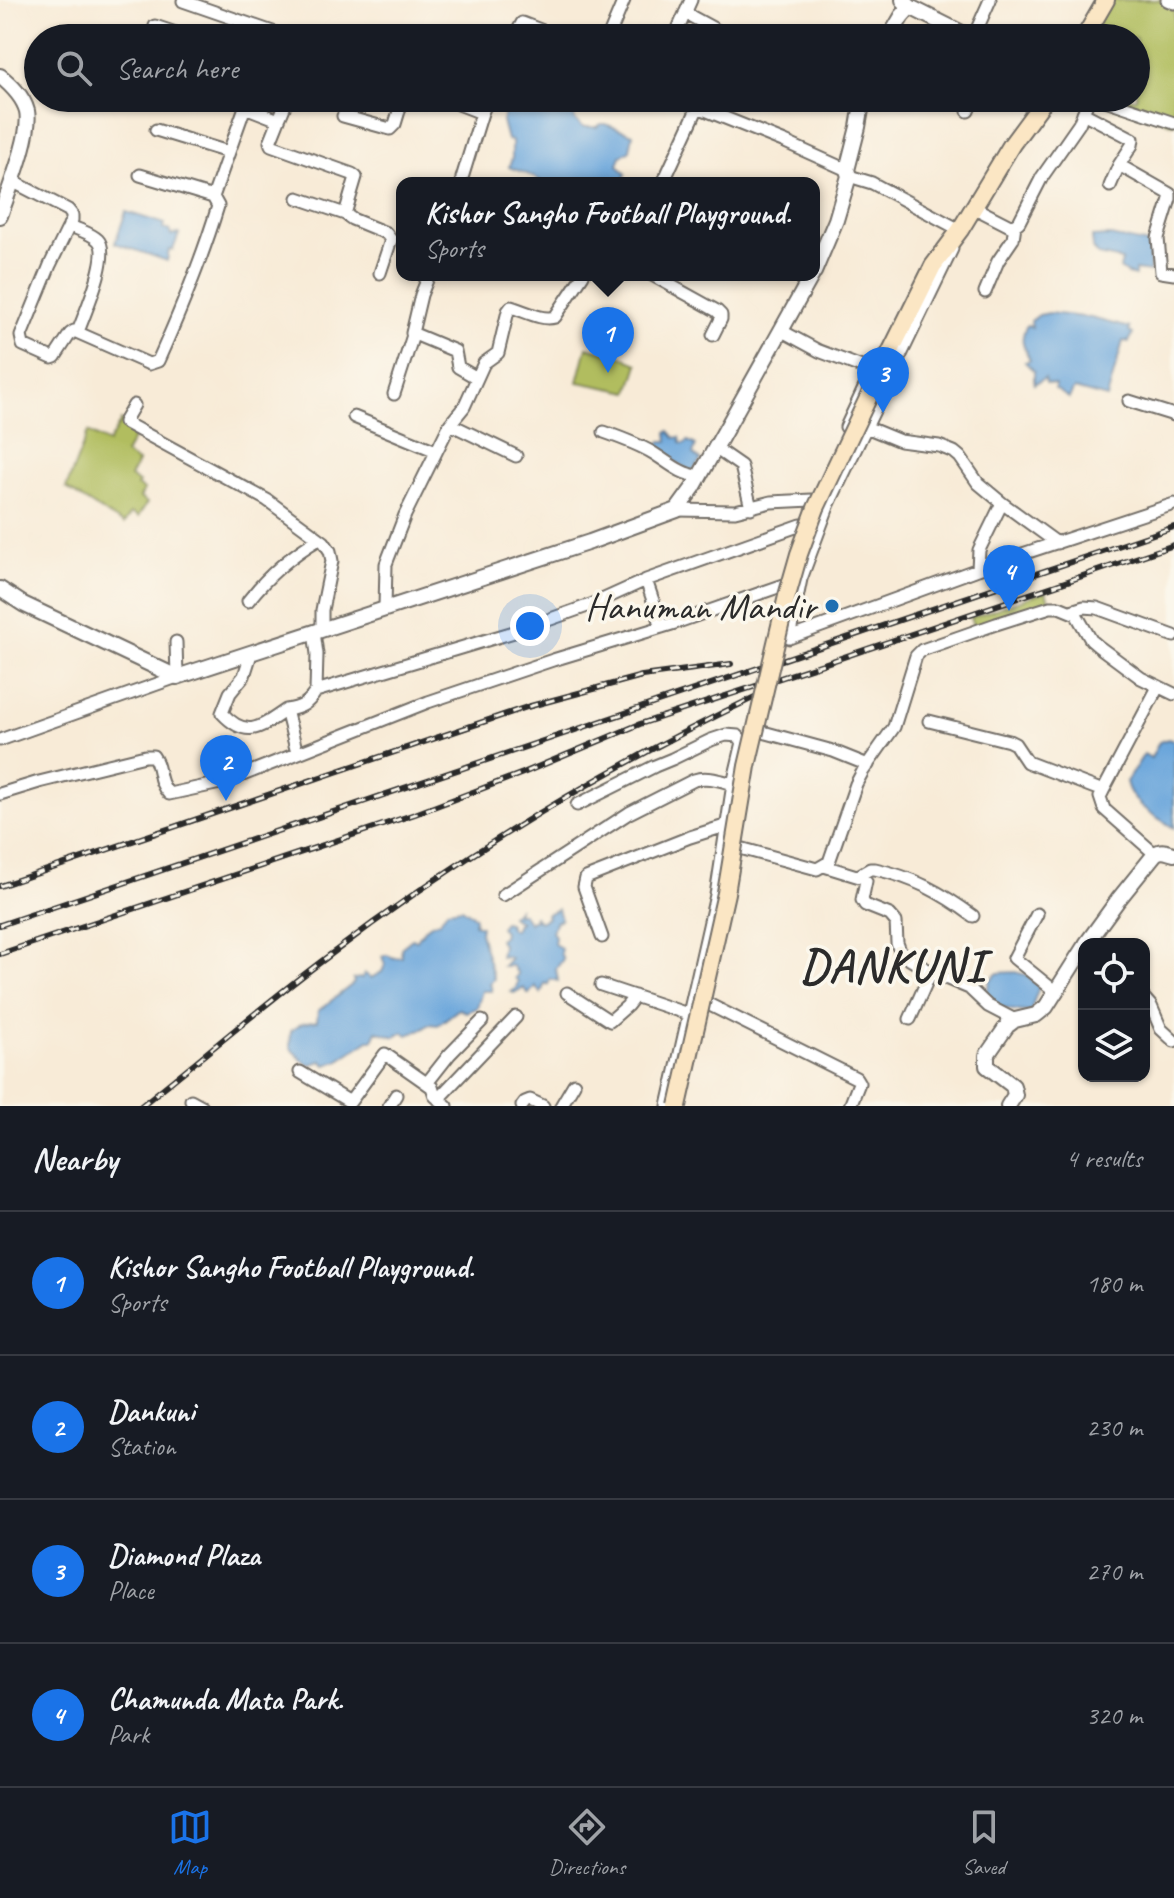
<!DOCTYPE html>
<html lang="en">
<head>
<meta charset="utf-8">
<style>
	:root { --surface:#171b24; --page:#20242c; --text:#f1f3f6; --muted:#9ea1a6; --line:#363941; --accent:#1a73e8 }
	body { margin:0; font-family:Caveat,sans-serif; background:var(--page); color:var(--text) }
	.controls { position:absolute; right:24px; bottom:24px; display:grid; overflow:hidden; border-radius:16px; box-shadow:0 2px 6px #0004 }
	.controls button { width:72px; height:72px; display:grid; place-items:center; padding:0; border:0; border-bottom:2px solid var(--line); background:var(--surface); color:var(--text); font:40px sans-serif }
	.you { position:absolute; left:530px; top:626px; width:28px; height:28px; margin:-20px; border:6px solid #fff; border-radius:50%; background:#1a73e8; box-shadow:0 0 0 12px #1a73e833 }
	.badge { display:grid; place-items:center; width:52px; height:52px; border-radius:50%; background:var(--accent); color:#fff; font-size:26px; font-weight:700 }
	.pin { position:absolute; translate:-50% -66px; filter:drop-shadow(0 2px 4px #0008) }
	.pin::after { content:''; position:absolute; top:42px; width:28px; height:24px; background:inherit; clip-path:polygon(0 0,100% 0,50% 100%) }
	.popup { position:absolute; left:396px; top:177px; width:424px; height:104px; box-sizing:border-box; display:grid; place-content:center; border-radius:16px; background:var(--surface); filter:drop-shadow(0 2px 6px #0005); font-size:26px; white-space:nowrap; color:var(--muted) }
	.popup b { font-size:30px; color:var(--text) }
	.popup::after { content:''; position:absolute; left:50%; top:100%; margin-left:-16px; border:16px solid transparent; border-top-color:var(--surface) }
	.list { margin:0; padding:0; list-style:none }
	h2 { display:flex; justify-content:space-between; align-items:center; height:104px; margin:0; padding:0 32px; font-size:34px }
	h2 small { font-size:26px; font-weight:400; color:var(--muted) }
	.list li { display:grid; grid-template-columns:52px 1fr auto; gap:24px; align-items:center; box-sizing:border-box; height:144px; padding:0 32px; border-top:2px solid var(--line) }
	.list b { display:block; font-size:30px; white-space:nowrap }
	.list p { margin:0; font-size:26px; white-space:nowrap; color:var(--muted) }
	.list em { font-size:26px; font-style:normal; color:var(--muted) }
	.icon { flex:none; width:44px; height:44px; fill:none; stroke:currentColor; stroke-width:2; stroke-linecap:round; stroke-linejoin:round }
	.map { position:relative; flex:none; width:1174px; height:1106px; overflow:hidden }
	.search { position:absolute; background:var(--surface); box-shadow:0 2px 6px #0004; left:24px; right:24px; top:24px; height:88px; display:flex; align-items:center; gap:20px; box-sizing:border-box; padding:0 28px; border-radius:44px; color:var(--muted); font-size:30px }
	.sheet { height:680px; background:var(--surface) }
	nav { display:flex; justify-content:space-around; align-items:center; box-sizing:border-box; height:112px; border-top:2px solid var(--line); background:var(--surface); font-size:22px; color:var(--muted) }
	nav a { display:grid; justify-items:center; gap:4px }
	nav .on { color:var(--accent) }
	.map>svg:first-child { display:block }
	.green { fill:#b1bd5f; stroke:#6e7445; stroke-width:2 }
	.water { fill:#6ba6db; stroke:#4b6883; stroke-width:2 }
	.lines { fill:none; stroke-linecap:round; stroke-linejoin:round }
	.minor-casing { stroke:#736e67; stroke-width:15 }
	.tertiary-casing { stroke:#736e67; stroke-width:18 }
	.secondary-casing { stroke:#736e67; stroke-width:20 }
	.minor { stroke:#fff; stroke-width:11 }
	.tertiary { stroke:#fff; stroke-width:14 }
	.secondary { stroke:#fbe6c4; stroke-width:16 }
	.rail-casing { stroke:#2b2b2b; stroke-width:6 }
	.rail { stroke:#fbf7ec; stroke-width:3; stroke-dasharray:9; stroke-linecap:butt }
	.secondary-bridge-casing { stroke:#736e67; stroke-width:20; stroke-linecap:butt }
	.secondary-bridge { stroke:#fbe6c4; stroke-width:16 }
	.poi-dot { fill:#1f6fb2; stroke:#fbf7ec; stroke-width:3 }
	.labels { text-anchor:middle; stroke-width:7; stroke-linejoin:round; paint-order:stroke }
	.poi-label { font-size:38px; fill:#2b2b2b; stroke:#fbf7ec; text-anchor:end }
	.district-label { font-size:46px; font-weight:bold; letter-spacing:2px; fill:#2b2b2b; stroke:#fbf7ec }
</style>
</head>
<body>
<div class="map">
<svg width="1174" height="1106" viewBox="0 0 1174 1106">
	<rect width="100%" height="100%" fill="#fbf7ec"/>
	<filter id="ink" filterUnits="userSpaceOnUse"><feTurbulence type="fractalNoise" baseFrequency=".0125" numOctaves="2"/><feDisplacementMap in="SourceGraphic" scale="16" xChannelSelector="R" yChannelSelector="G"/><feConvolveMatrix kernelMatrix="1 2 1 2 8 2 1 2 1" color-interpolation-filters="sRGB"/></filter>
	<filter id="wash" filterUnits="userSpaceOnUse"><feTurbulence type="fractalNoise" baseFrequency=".006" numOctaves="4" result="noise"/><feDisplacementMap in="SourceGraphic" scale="32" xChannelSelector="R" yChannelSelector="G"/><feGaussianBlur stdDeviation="1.8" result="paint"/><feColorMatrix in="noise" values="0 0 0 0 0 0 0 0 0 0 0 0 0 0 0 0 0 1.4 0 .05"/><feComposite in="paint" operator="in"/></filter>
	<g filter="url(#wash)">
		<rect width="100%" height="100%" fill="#f8ebd7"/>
		<!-- green -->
		<path class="green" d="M1106 0H1167L1174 3V124L1101 98H1136V38H1084Z
			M587 347 627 358 628 360 638 364 629 392 578 382Z
			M121 421 138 429 125 454 138 462 130 477 139 483 137 486 144 490 140 498 147 503 138 517 131 513 124 524 95 507 66 488 88 432 108 443Z
			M1046 591 1050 604 974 628 970 618Z"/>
		<!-- water -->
		<path class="water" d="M510 98 519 100 520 98H561L562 102 572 108 575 120 583 127H597L601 124H605L633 134 630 150 621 156 618 165 626 174 621 183H543C536 176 518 171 509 167L512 158V141L507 140 502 121Z
			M126 212 165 224 163 229 169 230 171 235 179 234 173 250H169L167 261 115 243Z
			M1110 236 1149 244 1150 272 1135 270V276L1127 274 1120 269 1122 260 1098 255 1093 248 1092 237Z
			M1049 313 1091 318 1130 328 1129 332 1133 334 1129 342 1123 341 1107 398 1074 389 1069 398 1055 389V385L1046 383 1045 378 1034 384V371L1025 362 1030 360C1023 345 1019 340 1027 325L1032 327 1031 321 1039 315Z
			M669 431 675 438 680 437 681 443 684 444 688 441 696 445 693 454 701 460 692 472 655 449 661 441H668L667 432Z
			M1168 739 1174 741V828C1156 816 1131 805 1126 782L1144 754 1151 758 1159 742Z
			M462 908 475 917 474 924 481 926 480 933 494 979 490 983 492 991H482L477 1008 466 1012 459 1009 438 1025 429 1024 423 1029 408 1035 403 1032 395 1037 377 1031 373 1040H369L338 1061 326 1065 322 1061 309 1065 302 1060 290 1047 291 1031 301 1024 317 1021 318 1011 354 983 353 979 362 978 364 973 371 978 382 972 385 965 382 956 387 955 394 958 402 957 401 948 412 939 417 940C423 930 429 923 440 921L447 910Z
			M518 909 517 915 522 913 529 923 531 920H535L534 915 539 922 547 918 546 914 558 909 561 919 555 922 552 932 555 936 554 944 561 948 560 953 563 959 556 969 558 981 550 979 548 985 545 983 541 993 535 986 529 994 523 988 514 993 511 992 516 988 518 981 515 978 518 974 512 966H503L510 958 506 956 500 957 502 945 499 939 503 936 504 931 500 927 504 922 508 923 511 929 514 930 517 923 520 922 511 916Z
			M1015 972 1026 975 1039 987 1030 1012C1013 1012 1000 1008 984 1001L990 980 998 973Z"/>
	</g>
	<g filter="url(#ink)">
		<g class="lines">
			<defs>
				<path id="minor" d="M1167 0 1174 3
					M183 1 290 38
					M685 13 731 38
					M155 26 191 38
					M514 38 522 23 561 38
					M608 38 624 0
					M674 38 691 0
					M973 38 990 0
					M443 98 482 113
					M675 98 785 142 847 170
					M1099 98 1174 123
					M968 111 973 98
					M1083 113 1133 139 1132 145 1119 165 1110 186
					M343 116 390 129 395 124 403 98
					M280 117 270 142 271 145 352 174 356 177 345 214 352 219 386 233 391 240 380 273
					M156 130 228 152
					M1119 165 1170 194V199L1158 238 1161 272 1174 274
					M140 175 213 197
					M849 176 872 183 960 230
					M12 181 68 210 72 215V220L50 265 21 336 23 345 52 358 55 357 70 334 74 331 149 364 158 361C181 310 202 259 218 206L213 197 245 107 276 119 280 117 288 98
					M462 183V178L482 113 488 98
					M663 183 698 107
					M298 198 345 214
					M973 207 1010 226 1015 225 1019 222 1042 177 1079 124 1089 98
					M69 225C78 230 91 233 98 240 112 254 84 314 78 332
					M429 275 421 295 412 333 455 351 458 367 477 378
					M652 275 717 311 721 315V319L713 335
					M985 292 998 261 1013 239 1015 225
					M782 331 819 351 872 371
					M394 394 413 335
					M1129 401 1174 415
					M134 405 124 422 267 500 324 542 330 551 332 561 322 610V628
					M354 417 436 451
					M450 424 516 456
					M846 427 874 367
					M866 427 900 441 939 446 954 452 960 457 978 483 1002 503 1057 543
					M604 432C621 438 638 444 653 453 668 462 681 475 699 476
					M715 448 741 466 751 508
					M677 510 735 511 771 502 812 500
					M978 569 979 550 1002 503
					M801 579 789 638 989 565 1174 504
					M646 580 662 627
					M248 601C268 575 290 556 319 539
					M385 608 386 564 405 515 450 424 464 407 484 363 498 353 508 311 511 307C525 311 542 321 555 317L583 275
					M1071 611 1084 607 1097 608 1174 636
					M314 632 317 654 316 691
					M251 654 244 676 230 693 222 713C247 740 261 727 286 710L297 753
					M286 710C301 708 308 704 316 691L514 632 593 604 646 580 801 525
					M929 721 1009 741 1015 744 1027 762 1103 791 1158 687
					M763 732 833 751 868 765
					M0 740 177 677 176 642
					M1103 791 1100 797 1104 809 1155 854
					M0 794 39 782 145 756H153C162 768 156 780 169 794L225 782 428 702 553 660 675 623 801 579 829 504 952 249
					M577 805 655 766 672 759 711 740 726 735 738 736 743 742 733 784 716 895 668 1106
					M740 848 817 869 829 862 856 784 863 771 894 727 916 656 922 650 996 624 1050 607H1059L1076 614 1091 640 1098 646 1141 678 1174 694
					M824 866 863 878 866 881 862 900 865 905 890 915 896 922 897 943 900 951 906 957 931 972 969 988 988 1006 1015 1020
					M858 876 870 869H875C913 877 942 893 973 916
					M503 895 629 813 694 780C708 775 724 782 738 785
					M1037 914 1014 958 1056 992
					M602 937 584 887 586 878 690 837 728 825
					M601 985 688 1014
					M567 993 610 1021 627 1006 635 996
					M1144 998 1151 1006 1161 1029 1174 1041
					M706 1003 856 1078 859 1083 850 1106
					M910 1019 931 972
					M300 1072 350 1102 385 1054 432 1087 435 1096 447 1106
					M427 1083 449 1055 482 1021
					M438 1099 516 1017
					M191 1100 202 1106
					M389 1106 396 1095
					M522 1106 525 1102 530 1100 543 1106
					M561 1106 574 1084"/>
				<path id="tertiary" d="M903 0 910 7 972 38
					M889 38 902 16 910 7
					M0 76C11 85 23 96 27 111 32 134 8 192 0 216
					M814 272 836 220 849 176 847 170 858 127 863 98
					M0 589 23 604 177 677 590 542 677 510 693 488 812 275
					M1086 944 1118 900 1155 854C1162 849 1166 852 1174 854
					M1008 1106 1015 1095 1013 1086 987 1066V1055L1007 1026 1015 1020 1036 1015 1046 1007 1084 947"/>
				<path id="secondary" d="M1084 38 1106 0
					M879 375 933 266 960 230 1012 144 1046 98"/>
			</defs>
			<!-- minor casing -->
			<use href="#minor" class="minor-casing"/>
			<!-- tertiary casing -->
			<use href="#tertiary" class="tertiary-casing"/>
			<!-- secondary casing -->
			<use href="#secondary" class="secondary-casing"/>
			<!-- minor -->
			<use href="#minor" class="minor"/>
			<!-- tertiary -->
			<use href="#tertiary" class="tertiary"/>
			<!-- secondary -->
			<use href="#secondary" class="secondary"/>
			<defs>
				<path id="rail" d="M0 886 527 707 642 676 731 664
					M0 925 1174 527
					M0 954 415 814 523 773 640 724 826 663 1174 545
					M141 1106C203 1057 263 1005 326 958 461 855 608 767 761 694"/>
			</defs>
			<!-- rail casing -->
			<use href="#rail" class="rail-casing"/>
			<!-- rail -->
			<use href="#rail" class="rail"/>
			<defs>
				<path id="secondary-bridge" d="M678 1106 726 893 747 766 787 596 799 554 816 508 879 375"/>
			</defs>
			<!-- secondary-bridge casing -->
			<use href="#secondary-bridge" class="secondary-bridge-casing"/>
			<!-- secondary-bridge -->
			<use href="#secondary-bridge" class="secondary-bridge"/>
		</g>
	</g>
	<!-- markers -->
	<circle class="poi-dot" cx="832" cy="606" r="8"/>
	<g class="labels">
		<!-- poi labels -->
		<g class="poi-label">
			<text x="816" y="619">Hanuman Mandir</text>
		</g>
		<!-- district labels -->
		<g class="district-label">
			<text x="893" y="981">DANKUNI</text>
		</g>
	</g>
</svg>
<div class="controls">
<button><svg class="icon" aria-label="locate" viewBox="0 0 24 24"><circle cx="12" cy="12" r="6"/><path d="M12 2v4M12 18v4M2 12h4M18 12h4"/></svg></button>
<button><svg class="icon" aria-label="layers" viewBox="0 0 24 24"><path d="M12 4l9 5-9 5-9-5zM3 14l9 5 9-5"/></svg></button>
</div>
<div class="you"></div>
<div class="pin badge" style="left:608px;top:373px">1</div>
<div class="popup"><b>Kishor Sangho Football Playground.</b>Sports</div>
<div class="pin badge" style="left:226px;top:801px">2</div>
<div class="pin badge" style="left:883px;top:413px">3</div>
<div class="pin badge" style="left:1009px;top:611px">4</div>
<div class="search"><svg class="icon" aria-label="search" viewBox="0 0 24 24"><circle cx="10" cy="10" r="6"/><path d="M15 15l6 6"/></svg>Search here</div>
</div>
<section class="sheet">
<h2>Nearby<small>4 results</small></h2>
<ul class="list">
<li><span class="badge">1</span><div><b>Kishor Sangho Football Playground.</b><p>Sports</p></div><em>180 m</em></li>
<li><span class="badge">2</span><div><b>Dankuni</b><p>Station</p></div><em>230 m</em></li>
<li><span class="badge">3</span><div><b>Diamond Plaza</b><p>Place</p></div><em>270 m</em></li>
<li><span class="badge">4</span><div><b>Chamunda Mata Park.</b><p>Park</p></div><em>320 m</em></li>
</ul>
</section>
<nav>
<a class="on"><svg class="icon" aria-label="map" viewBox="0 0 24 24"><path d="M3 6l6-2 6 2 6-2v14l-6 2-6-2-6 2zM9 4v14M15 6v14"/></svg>Map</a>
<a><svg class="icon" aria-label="directions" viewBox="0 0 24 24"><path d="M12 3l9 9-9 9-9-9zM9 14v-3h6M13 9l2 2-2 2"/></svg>Directions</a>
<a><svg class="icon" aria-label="saved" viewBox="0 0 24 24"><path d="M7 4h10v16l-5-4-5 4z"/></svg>Saved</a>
</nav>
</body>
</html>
